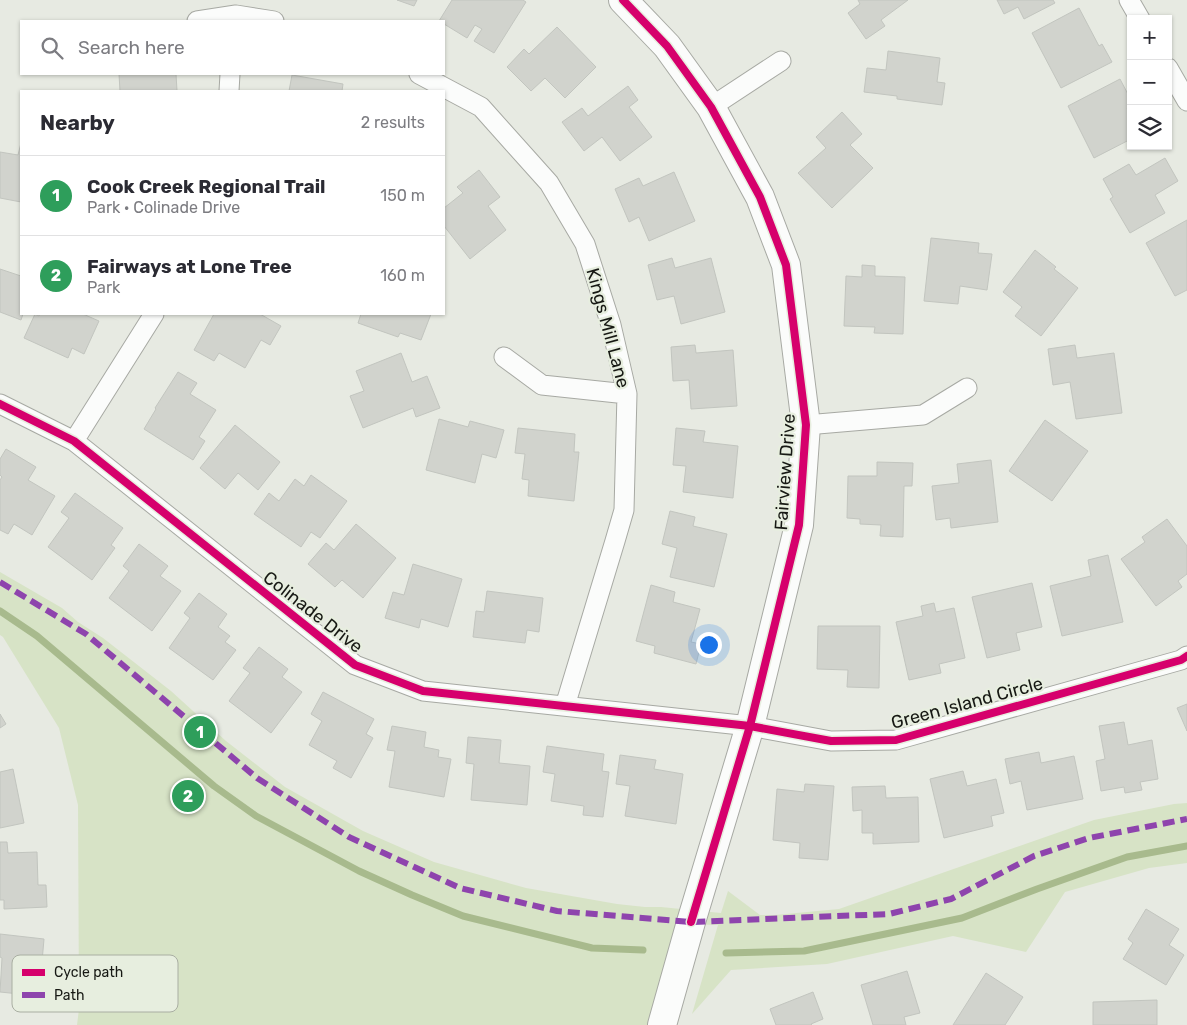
<!DOCTYPE html>
<html lang="en">
<head>
<meta charset="utf-8">
<style>
	:root { --surface:#fff; --page:#f2f2f3; --text:#2b2b33; --muted:#7c7c81; --line:#e1e1e2; --accent:#0b8043 }
	body { margin:0; font-family:Rubik,sans-serif; background:var(--page); color:var(--text) }
	.controls { position:absolute; right:15px; top:15px; display:grid; overflow:hidden; border-radius:0px; box-shadow:0 1px 4px #0004 }
	.controls button { width:45px; height:45px; display:grid; place-items:center; padding:0; border:0; border-bottom:1px solid var(--line); background:var(--surface); color:var(--text); font:25px sans-serif }
	.you { position:absolute; left:708px; top:644px; width:18px; height:18px; margin:-12px; border:4px solid #fff; border-radius:50%; background:#1a73e8; box-shadow:0 0 0 8px #1a73e833 }
	.badge { display:grid; place-items:center; width:32px; height:32px; border-radius:50%; background:var(--accent); color:#fff; font-size:16px; font-weight:700 }
	.pin { position:absolute; translate:-50% -50%; border:2px solid #fff; box-shadow:0 1px 5px #0006 }
	.list { margin:0; padding:0; list-style:none }
	h2 { display:flex; justify-content:space-between; align-items:center; height:65px; margin:0; padding:0 20px; font-size:21px }
	h2 small { font-size:16px; font-weight:400; color:var(--muted) }
	.list li { display:grid; grid-template-columns:32px 1fr auto; gap:15px; align-items:center; box-sizing:border-box; height:80px; padding:0 20px; border-top:1px solid var(--line) }
	.list b { display:block; font-size:19px; white-space:nowrap }
	.list p { margin:0; font-size:16px; white-space:nowrap; color:var(--muted) }
	.list em { font-size:16px; font-style:normal; color:var(--muted) }
	.icon { flex:none; width:28px; height:28px; fill:none; stroke:currentColor; stroke-width:2; stroke-linecap:round; stroke-linejoin:round }
	.map { position:relative; flex:none; width:1187px; height:1025px; overflow:hidden }
	.search { position:absolute; background:var(--surface); box-shadow:0 1px 4px #0004; left:20px; top:20px; width:425px; height:55px; display:flex; align-items:center; gap:12px; box-sizing:border-box; padding:0 18px; border-radius:0px; color:var(--muted); font-size:19px }
	.panel { position:absolute; background:var(--surface); box-shadow:0 1px 4px #0004; left:20px; top:90px; width:425px; height:225px; border-radius:0px }
	.map>svg:first-child { display:block }
	.green { fill:#d7e3c6 }
	.lines { fill:none; stroke-linecap:round; stroke-linejoin:round }
	.stream { stroke:#a8ba8d; stroke-width:7 }
	.building { fill:#d1d3cd; stroke:#c2c5bf }
	.street-casing { stroke:#a7a9a3; stroke-width:21 }
	.secondary-casing { stroke:#a7a9a3; stroke-width:30 }
	.street { stroke:#fbfcfb; stroke-width:19 }
	.secondary { stroke:#fbfcfb; stroke-width:28 }
	.quiet { stroke:#8e44ad; stroke-width:6; stroke-dasharray:12 6; stroke-linecap:butt }
	.cycleway-casing { stroke:#e7eedf; stroke-width:11 }
	.cycleway { stroke:#d6006c; stroke-width:8 }
	.labels { text-anchor:middle; stroke-width:4.5; stroke-linejoin:round; paint-order:stroke }
	.street-label { font-size:18px; fill:#171914; stroke:#e7eedf }
	.key { fill:#e7eedf; stroke:#a9aea2; stroke-width:1 }
	.key-label { font-size:14px; fill:#171914 }
</style>
</head>
<body>
<div class="map">
<svg width="1187" height="1025" viewBox="0 0 1187 1025">
	<rect width="100%" height="100%" fill="#e7eae2"/>
	<!-- green -->
	<path class="green" d="M0 572 62 608 78 622 103 638 171 691 226 741 285 787 363 831 434 862 526 888 617 904 645 907H661L721 913 728 891 760 915H775L839 909 1094 820 1174 804 1187 803V863L1149 868 1065 892 1026 952 953 936 827 964 731 970 692 1014 718 925 679 924 649 1025H77L79 1009 78 805 59 728 3 637 0 635Z"/>
	<g class="lines">
		<!-- stream -->
		<path class="stream" d="M0 611 37 636 214 786 256 816 359 871 412 895 463 916 592 948 643 950
			M726 953 804 951 962 918 1037 889 1127 857 1187 846"/>
	</g>
	<!-- building -->
	<path class="building" d="M397 0H417L414 6Z
		M452 0H523L526 2 494 53 474 41 482 29 475 25 467 38 444 24V21H439Z
		M858 0H908L881 20 885 26 866 39 848 13 860 4Z
		M997 0H1053L1055 3 1024 19 1018 7 1004 14Z
		M1079 8 1099 46 1102 44 1112 62 1061 88 1032 33Z
		M557 27 596 67 565 98 545 78 531 91 507 67 524 49 529 54Z
		M888 51 940 58 937 82 945 83 942 105 897 99V96L864 92 867 68 886 70Z
		M119 74H176L177 91H120Z
		M292 75 343 84 342 91H289Z
		M1120 79 1131 100V106L1127 108 1131 114V139L1094 158 1068 106Z
		M628 86 638 100 629 107 652 137 620 161 602 137 584 151 562 122 582 108 588 116Z
		M842 112 862 134 850 145 873 168 832 208 798 173 826 148 816 137Z
		M21 143V202L0 198V152L18 155Z
		M1165 158 1178 181 1155 195 1165 213 1130 233 1110 199 1113 197 1103 179 1129 164 1136 175Z
		M479 170 500 197 488 206 506 230 470 259 444 226V208L463 193 457 187Z
		M674 172 695 221 649 241 639 217 629 222 615 189 639 178 643 186Z
		M1187 220V290L1175 296 1146 243Z
		M931 238 979 243 978 253 992 254 987 290 960 286 958 304 924 301Z
		M1035 250 1056 267 1054 269 1078 288 1041 336 1015 316 1022 307 1003 292Z
		M672 258 675 268 711 258 725 312 681 324 674 296 657 300 648 265Z
		M862 265 875 266V276L905 277 903 334 874 333 875 327 844 326 846 276 862 277Z
		M0 269 21 276V314H23L21 320 0 312Z
		M35 314 39 316 40 314H83L99 321 84 354 72 348 68 358 24 338Z
		M214 314H260L281 326 270 345 261 340 245 368 219 353 214 361 194 350Z
		M361 314H431L421 340 400 333 398 337 358 323Z
		M695 345 696 353 733 350 737 406 691 409 689 380 673 381 671 347Z
		M1075 345 1077 358 1114 353 1122 413 1076 419 1070 382 1053 385 1048 349Z
		M401 353 412 382 427 376 440 408 416 417 413 408 363 428 350 396 364 391 356 371Z
		M178 372 197 383 190 394 216 410 199 437 205 441 193 460 144 429 156 409 155 408Z
		M439 419 468 427 470 421 504 430 496 458 482 454 475 483 426 470Z
		M1045 420 1088 451 1052 501 1009 471Z
		M235 425 280 462 258 490 238 473 225 489 200 468Z
		M518 428 575 434 574 452H579L574 501 528 496 529 480 522 479 525 454 515 453Z
		M676 428 705 431 703 442 738 446 733 498 683 492 686 466 673 465Z
		M6 449 36 467 28 480 55 496 32 535 14 524 8 534 0 530V480L2 477 0 475V459Z
		M991 460 998 522 951 528 950 518 936 520 932 486 959 483 957 464Z
		M877 462 913 463 912 486H904L903 537 880 536 881 525 860 524V519L847 518 848 476H877Z
		M311 475 347 501 320 538 311 532 301 547 254 514 269 493 279 501 295 479 304 486Z
		M75 493 123 528 111 545 115 548 92 580 48 547 69 518 61 512Z
		M670 511 695 517 693 526 727 534 714 587 670 577 677 548 662 544Z
		M1167 519 1187 546V574L1178 581 1182 587 1156 606 1121 559 1145 542 1142 537Z
		M356 524 396 558 363 598 342 580 335 587 308 564 326 543 334 550Z
		M139 544 168 566 160 576 181 591 152 631 109 598 129 571 123 566Z
		M1108 555 1123 622 1062 636 1050 586 1091 576 1088 560Z
		M413 564 462 579 448 627 421 619 419 628 385 618 393 592 404 595Z
		M1032 583 1042 627 1016 633 1020 650 987 658 972 597Z
		M651 585 675 592 673 602 700 609 691 642 701 644 696 664 654 653 655 646 636 641Z
		M487 591 543 598 539 632 527 630 525 643 473 637 476 611 484 612Z
		M199 593 227 614 218 627 230 636 225 642 236 650 213 680 169 648 190 618 184 613Z
		M934 603 936 612 954 608 965 658 939 664 941 673 909 680 896 622 923 616 921 606Z
		M818 626H880L879 688 847 687 848 670 817 669Z
		M259 647 288 669 282 677 302 692 271 733 229 701 250 673 243 668Z
		M323 692 374 719 366 734 373 738 351 778 333 768 337 761 309 745 322 721 311 714Z
		M1187 704V731L1177 708Z
		M0 714 6 724 0 728Z
		M1124 722 1128 745 1152 740 1158 779 1140 782 1142 790 1125 793 1124 787 1101 791 1096 761 1105 759 1099 726Z
		M392 726 426 732 424 747 439 750 438 757 451 759 444 797 389 787 395 751 387 750Z
		M468 737 501 740 499 763 530 766 527 805 471 800 474 764 466 763Z
		M547 746 604 754 602 771 609 772 603 817 583 815 584 806 551 801 555 774 543 772Z
		M1039 752 1041 763 1074 756 1083 799 1027 810 1021 781 1010 784 1005 759Z
		M620 755 656 760 654 769 683 774 676 824 625 816 630 786 616 784Z
		M13 769 24 823 0 828V772Z
		M963 771 967 786 996 779 1004 813 991 816 993 826 944 838 930 779Z
		M805 784 834 786 828 860 799 858 800 843 773 840 777 789 804 792Z
		M885 786 886 798 918 797 919 842 873 844V833H862V810L853 811 852 787Z
		M0 842H7L8 853 37 852 38 885H46L47 907 4 909V900H0Z
		M1146 909 1179 929 1169 945 1184 955 1166 985 1123 959 1133 943 1128 939Z
		M0 934 44 939 39 996 0 992 2 958 0 957Z
		M907 971 920 1013 904 1017 906 1025H873L861 985Z
		M986 973 1023 997 1005 1025H953Z
		M813 992 823 1019 811 1024 812 1025H776L770 1009Z
		M1157 1000V1025H1093V1002Z"/>
	<g class="lines">
		<defs>
			<path id="street" d="M1129 0 1140 19
				M197 21 236 15 274 21
				M1168 68 1187 101
				M419 74 481 107 549 183 585 244 611 325 627 394 624 510 615 541 565 706
				M229 91 230 74
				M711 107 781 61
				M504 357 542 385 627 394
				M0 404 74 441 355 665 423 691 750 726 831 741 896 740 1181 660 1187 656
				M806 425 923 415 967 388
				M74 441 154 314"/>
			<path id="secondary" d="M623 0 667 46 711 107 760 197 786 265 806 425 799 525 750 726 691 922 662 1025"/>
		</defs>
		<!-- street casing -->
		<use href="#street" class="street-casing"/>
		<!-- secondary casing -->
		<use href="#secondary" class="secondary-casing"/>
		<!-- street -->
		<use href="#street" class="street"/>
		<!-- secondary -->
		<use href="#secondary" class="secondary"/>
		<!-- quiet -->
		<path class="quiet" d="M0 582 86 634 257 778 349 837 460 888 557 911 691 922 889 914 951 899 1034 856 1089 838 1187 819"/>
		<defs>
			<path id="cycleway" d="M623 0 667 46 711 107 760 197 786 265 806 425 799 525 750 726 691 922
				M0 404 74 441 355 665 423 691 750 726 831 741 896 740 1181 660 1187 656"/>
		</defs>
		<!-- cycleway casing -->
		<use href="#cycleway" class="cycleway-casing"/>
		<!-- cycleway -->
		<use href="#cycleway" class="cycleway"/>
	</g>
	<g class="labels">
		<!-- street labels -->
		<g class="street-label">
			<text transform="translate(608 328) rotate(75)" y="6">Kings Mill Lane</text>
			<text transform="translate(785 472) rotate(-86)" y="6">Fairview Drive</text>
			<text transform="translate(313 612) rotate(38)" y="6">Colinade Drive</text>
			<text transform="translate(967 703) rotate(-15)" y="6">Green Island Circle</text>
		</g>
	</g>
	<!-- legend -->
	<rect x="12" y="955" width="166" height="57" rx="8" class="key"/>
	<rect x="22" y="969" width="23" height="7" fill="#d6006c"/>
	<rect x="22" y="992" width="23" height="6" fill="#8e44ad"/>
	<g class="key-label">
		<text x="54" y="977">Cycle path</text>
		<text x="54" y="1000">Path</text>
	</g>
</svg>
<div class="controls">
<button>+</button>
<button>−</button>
<button><svg class="icon" aria-label="layers" viewBox="0 0 24 24"><path d="M12 4l9 5-9 5-9-5zM3 14l9 5 9-5"/></svg></button>
</div>
<div class="you"></div>
<div class="pin badge" style="left:200px;top:732px;background:#2e9e5b">1</div>
<div class="pin badge" style="left:188px;top:796px;background:#2e9e5b">2</div>
<div class="search"><svg class="icon" aria-label="search" viewBox="0 0 24 24"><circle cx="10" cy="10" r="6"/><path d="M15 15l6 6"/></svg>Search here</div>
<section class="panel">
<h2>Nearby<small>2 results</small></h2>
<ul class="list">
<li><span class="badge" style="background:#2e9e5b">1</span><div><b>Cook Creek Regional Trail</b><p>Park · Colinade Drive</p></div><em>150 m</em></li>
<li><span class="badge" style="background:#2e9e5b">2</span><div><b>Fairways at Lone Tree</b><p>Park</p></div><em>160 m</em></li>
</ul>
</section>
</div>
</body>
</html>
